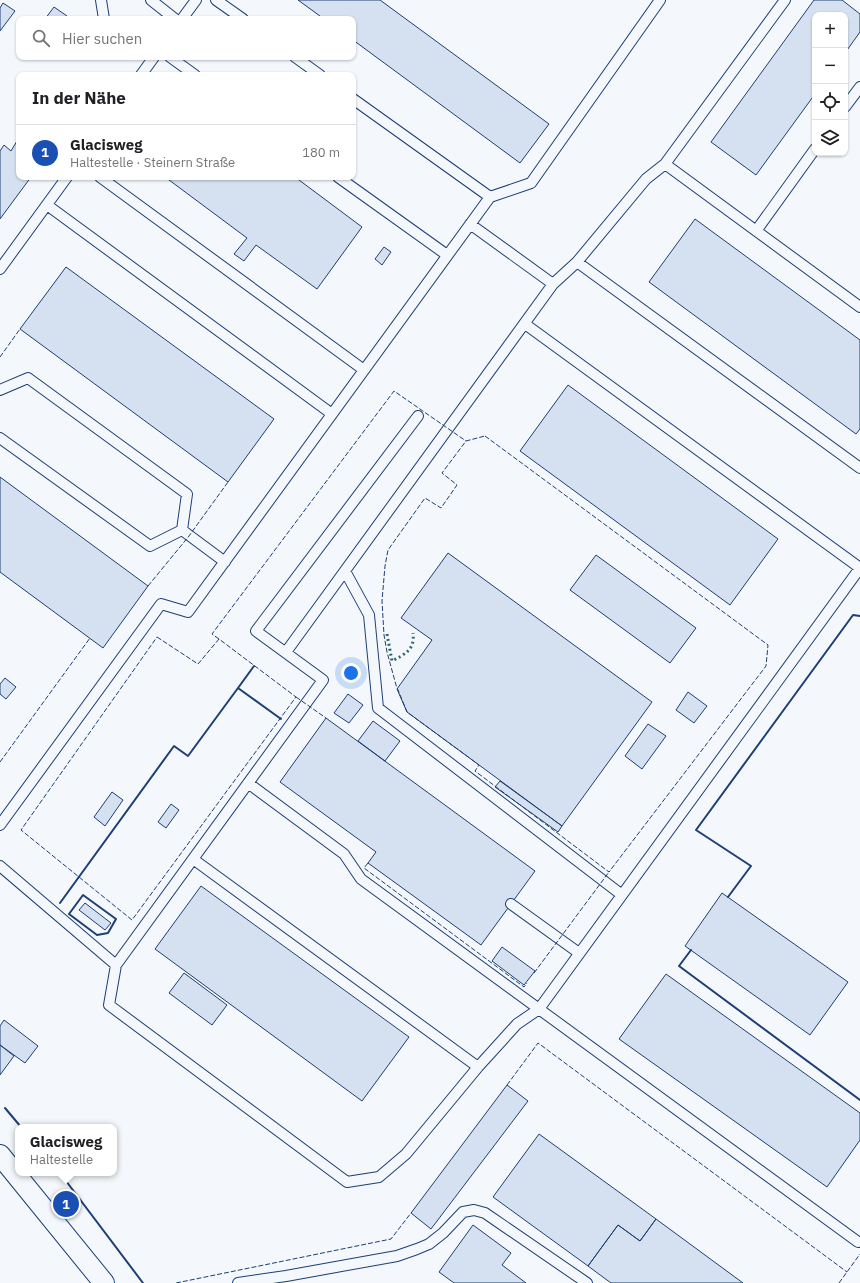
<!DOCTYPE html>
<html lang="de">
<head>
<meta charset="utf-8">
<style>
	:root { --surface:#fff; --page:#f2f2f2; --text:#202124; --muted:#757577; --line:#e0e0e0; --accent:#db2777 }
	body { margin:0; font-family:"IBM Plex Sans",sans-serif; background:var(--page); color:var(--text) }
	.controls { position:absolute; right:12px; top:12px; display:grid; overflow:hidden; border-radius:8px; box-shadow:0 1px 3px #0004 }
	.controls button { width:36px; height:36px; display:grid; place-items:center; padding:0; border:0; border-bottom:1px solid var(--line); background:var(--surface); color:var(--text); font:20px sans-serif }
	.you { position:absolute; left:351px; top:673px; width:14px; height:14px; margin:-10px; border:3px solid #fff; border-radius:50%; background:#1a73e8; box-shadow:0 0 0 6px #1a73e833 }
	.badge { display:grid; place-items:center; width:26px; height:26px; border-radius:50%; background:var(--accent); color:#fff; font-size:13px; font-weight:700 }
	.pin { position:absolute; translate:-50% -50%; border:2px solid #fff; box-shadow:0 1px 4px #0006 }
	.popup { position:absolute; left:15px; top:1124px; width:102px; height:52px; box-sizing:border-box; display:grid; place-content:center; border-radius:8px; background:var(--surface); filter:drop-shadow(0 1px 3px #0005); font-size:13px; white-space:nowrap; color:var(--muted) }
	.popup b { font-size:15px; color:var(--text) }
	.popup::after { content:''; position:absolute; left:50%; top:100%; margin-left:-8px; border:8px solid transparent; border-top-color:var(--surface) }
	.list { margin:0; padding:0; list-style:none }
	h2 { display:flex; justify-content:space-between; align-items:center; height:52px; margin:0; padding:0 16px; font-size:17px }
	h2 small { font-size:13px; font-weight:400; color:var(--muted) }
	.list li { display:grid; grid-template-columns:26px 1fr auto; gap:12px; align-items:center; box-sizing:border-box; height:56px; padding:0 16px; border-top:1px solid var(--line) }
	.list b { display:block; font-size:15px; white-space:nowrap }
	.list p { margin:0; font-size:13px; white-space:nowrap; color:var(--muted) }
	.list em { font-size:13px; font-style:normal; color:var(--muted) }
	.icon { flex:none; width:22px; height:22px; fill:none; stroke:currentColor; stroke-width:2; stroke-linecap:round; stroke-linejoin:round }
	.map { position:relative; flex:none; width:860px; height:1283px; overflow:hidden }
	.search { position:absolute; background:var(--surface); box-shadow:0 1px 3px #0004; left:16px; top:16px; width:340px; height:44px; display:flex; align-items:center; gap:10px; box-sizing:border-box; padding:0 14px; border-radius:8px; color:var(--muted); font-size:15px }
	.panel { position:absolute; background:var(--surface); box-shadow:0 1px 3px #0004; left:16px; top:72px; width:340px; height:108px; border-radius:8px }
	.map>svg:first-child { display:block }
	.building { fill:#d5e0f0; stroke:#1d3f73 }
	.lines { fill:none; stroke-linecap:round; stroke-linejoin:round }
	.lane-casing { stroke:#1d3f73; stroke-width:12 }
	.street-casing { stroke:#1d3f73; stroke-width:22 }
	.lane { stroke:#f4f7fb; stroke-width:10 }
	.street { stroke:#f4f7fb; stroke-width:20 }
	.hedge { stroke:#2c6c60; stroke-width:3; stroke-dasharray:2 3; stroke-linecap:butt }
	.fence { stroke:#1d3f73; stroke-width:1; stroke-dasharray:5 2; stroke-linecap:butt }
	.wall { stroke:#1d3f73; stroke-width:2 }
</style>
</head>
<body>
<div class="map">
<svg width="860" height="1283" viewBox="0 0 860 1283">
	<rect width="100%" height="100%" fill="#f4f7fb"/>
	<!-- building -->
	<path class="building" d="M298 0H380L549 124 520 163 353 40V19H324Z
		M814 0H842L860 14V32L845 53V15H815V94L756 175 711 142Z
		M3 3 15 11 0 31V8Z
		M54 7 67 16 65 19H45Z
		M17 141H19V177H31L0 219V151L4 145 11 151Z
		M165 177H295L362 227 317 289 256 245 244 261 234 254 247 238Z
		M695 219 860 340V429L856 434 649 282Z
		M384 247 391 252 382 265 375 259Z
		M66 267 274 419 228 482 20 329Z
		M568 385 778 539 730 605 520 451Z
		M0 477 148 586 103 648 0 572Z
		M448 553 652 702 562 826 407 712 397 689 432 640 401 618Z
		M596 555 696 628 670 663 570 590Z
		M5 678 16 687 6 699 0 694V684Z
		M688 692 707 706 694 723 676 710Z
		M348 694 363 705 349 723 334 713Z
		M326 718 535 871 481 945 368 863 376 852 280 782Z
		M373 721 400 741 385 761 358 741Z
		M648 724 666 736 642 769 625 756Z
		M500 781 562 826 558 832 495 787Z
		M112 792 123 800 105 826 94 817Z
		M171 804 179 810 166 828 158 822Z
		M201 886 409 1037 362 1101 155 949Z
		M722 893 848 982 810 1035 685 946Z
		M85 903 111 923 105 930 79 910Z
		M502 947 535 971 524 985 492 961Z
		M184 973 227 1005 212 1025 169 993Z
		M666 974 860 1113V1140L827 1187 619 1039Z
		M4 1020 38 1046 25 1063 0 1045V1026Z
		M0 1045 14 1056 0 1075Z
		M507 1085 528 1101 431 1229 411 1213Z
		M539 1134 656 1219 640 1241 618 1225 588 1266 493 1197Z
		M656 1219 743 1283H611L588 1266 618 1225 640 1241Z
		M473 1225 511 1253 502 1265 526 1283H454L439 1272Z"/>
	<g class="lines">
		<defs>
			<path id="lane" d="M101 0 104 19
				M151 0 175 19
				M216 0 243 19
				M182 19 196 0
				M170 57 195 75
				M295 57 320 75
				M141 75 154 57
				M353 99 490 197
				M845 107 860 87
				M665 164 860 307
				M100 177 364 370
				M338 177 447 255
				M47 205 332 414
				M470 224 553 284
				M756 231 815 149
				M577 262 860 468
				M0 269 67 177
				M525 324 860 568
				M0 390 28 378 187 494 182 530
				M418 416 256 631 323 680 116 965 109 1005 347 1182 379 1177 406 1154 478 1067 517 1024 539 1009 860 568
				M0 438 150 546 182 530
				M182 530 225 562
				M345 571 369 615 378 708 622 895
				M286 652 553 284 577 262 646 179 665 164 785 0
				M248 783 344 854 361 879 858 1242
				M0 825 161 604 188 612 490 197 531 183 660 0
				M193 859 478 1067
				M0 866 116 965
				M511 904 579 953
				M238 1283 286 1276 397 1256 417 1249 429 1244 443 1233 463 1212 474 1210 485 1213 587 1283"/>
			<path id="street" d="M0 1155 104 1283"/>
		</defs>
		<!-- lane casing -->
		<use href="#lane" class="lane-casing"/>
		<!-- street casing -->
		<use href="#street" class="street-casing"/>
		<!-- lane -->
		<use href="#lane" class="lane"/>
		<!-- street -->
		<use href="#street" class="street"/>
		<!-- hedge -->
		<path class="hedge" d="M387 634 392 661C405 654 415 650 413 633"/>
		<!-- fence -->
		<path class="fence" d="M0 357 20 329
			M485 436 768 645 766 666 609 872 475 771 479 765 407 712 396 685 387 652 384 635 382 601 385 566 388 550 425 498 441 508 457 485 442 473 466 441Z
			M148 586 189 536 228 482
			M157 637 198 664 219 639 296 697 132 920 21 830Z
			M219 639 212 634 394 391 466 441
			M296 697 326 718
			M0 762 90 638
			M368 863 364 868 524 987 527 983
			M534 973 609 872
			M507 1085 538 1043 847 1272
			M176 1283 391 1239 411 1213
			M839 1283 860 1254"/>
		<!-- wall -->
		<path class="wall" d="M238 688 254 666
			M83 895 116 919 108 933 97 935 69 914Z
			M728 897 751 866 696 830 853 615 860 616
			M60 903 174 746 188 756 238 688 281 719
			M691 950 679 966 860 1100
			M5 1108 21 1127
			M60 1173 143 1283"/>
	</g>
</svg>
<div class="controls">
<button>+</button>
<button>−</button>
<button><svg class="icon" aria-label="locate" viewBox="0 0 24 24"><circle cx="12" cy="12" r="6"/><path d="M12 2v4M12 18v4M2 12h4M18 12h4"/></svg></button>
<button><svg class="icon" aria-label="layers" viewBox="0 0 24 24"><path d="M12 4l9 5-9 5-9-5zM3 14l9 5 9-5"/></svg></button>
</div>
<div class="you"></div>
<div class="pin badge" style="left:66px;top:1204px;background:#1a4fb4">1</div>
<div class="popup"><b>Glacisweg</b>Haltestelle</div>
<div class="search"><svg class="icon" aria-label="search" viewBox="0 0 24 24"><circle cx="10" cy="10" r="6"/><path d="M15 15l6 6"/></svg>Hier suchen</div>
<section class="panel">
<h2>In der Nähe<small></small></h2>
<ul class="list">
<li><span class="badge" style="background:#1a4fb4">1</span><div><b>Glacisweg</b><p>Haltestelle · Steinern Straße</p></div><em>180 m</em></li>
</ul>
</section>
</div>
</body>
</html>
